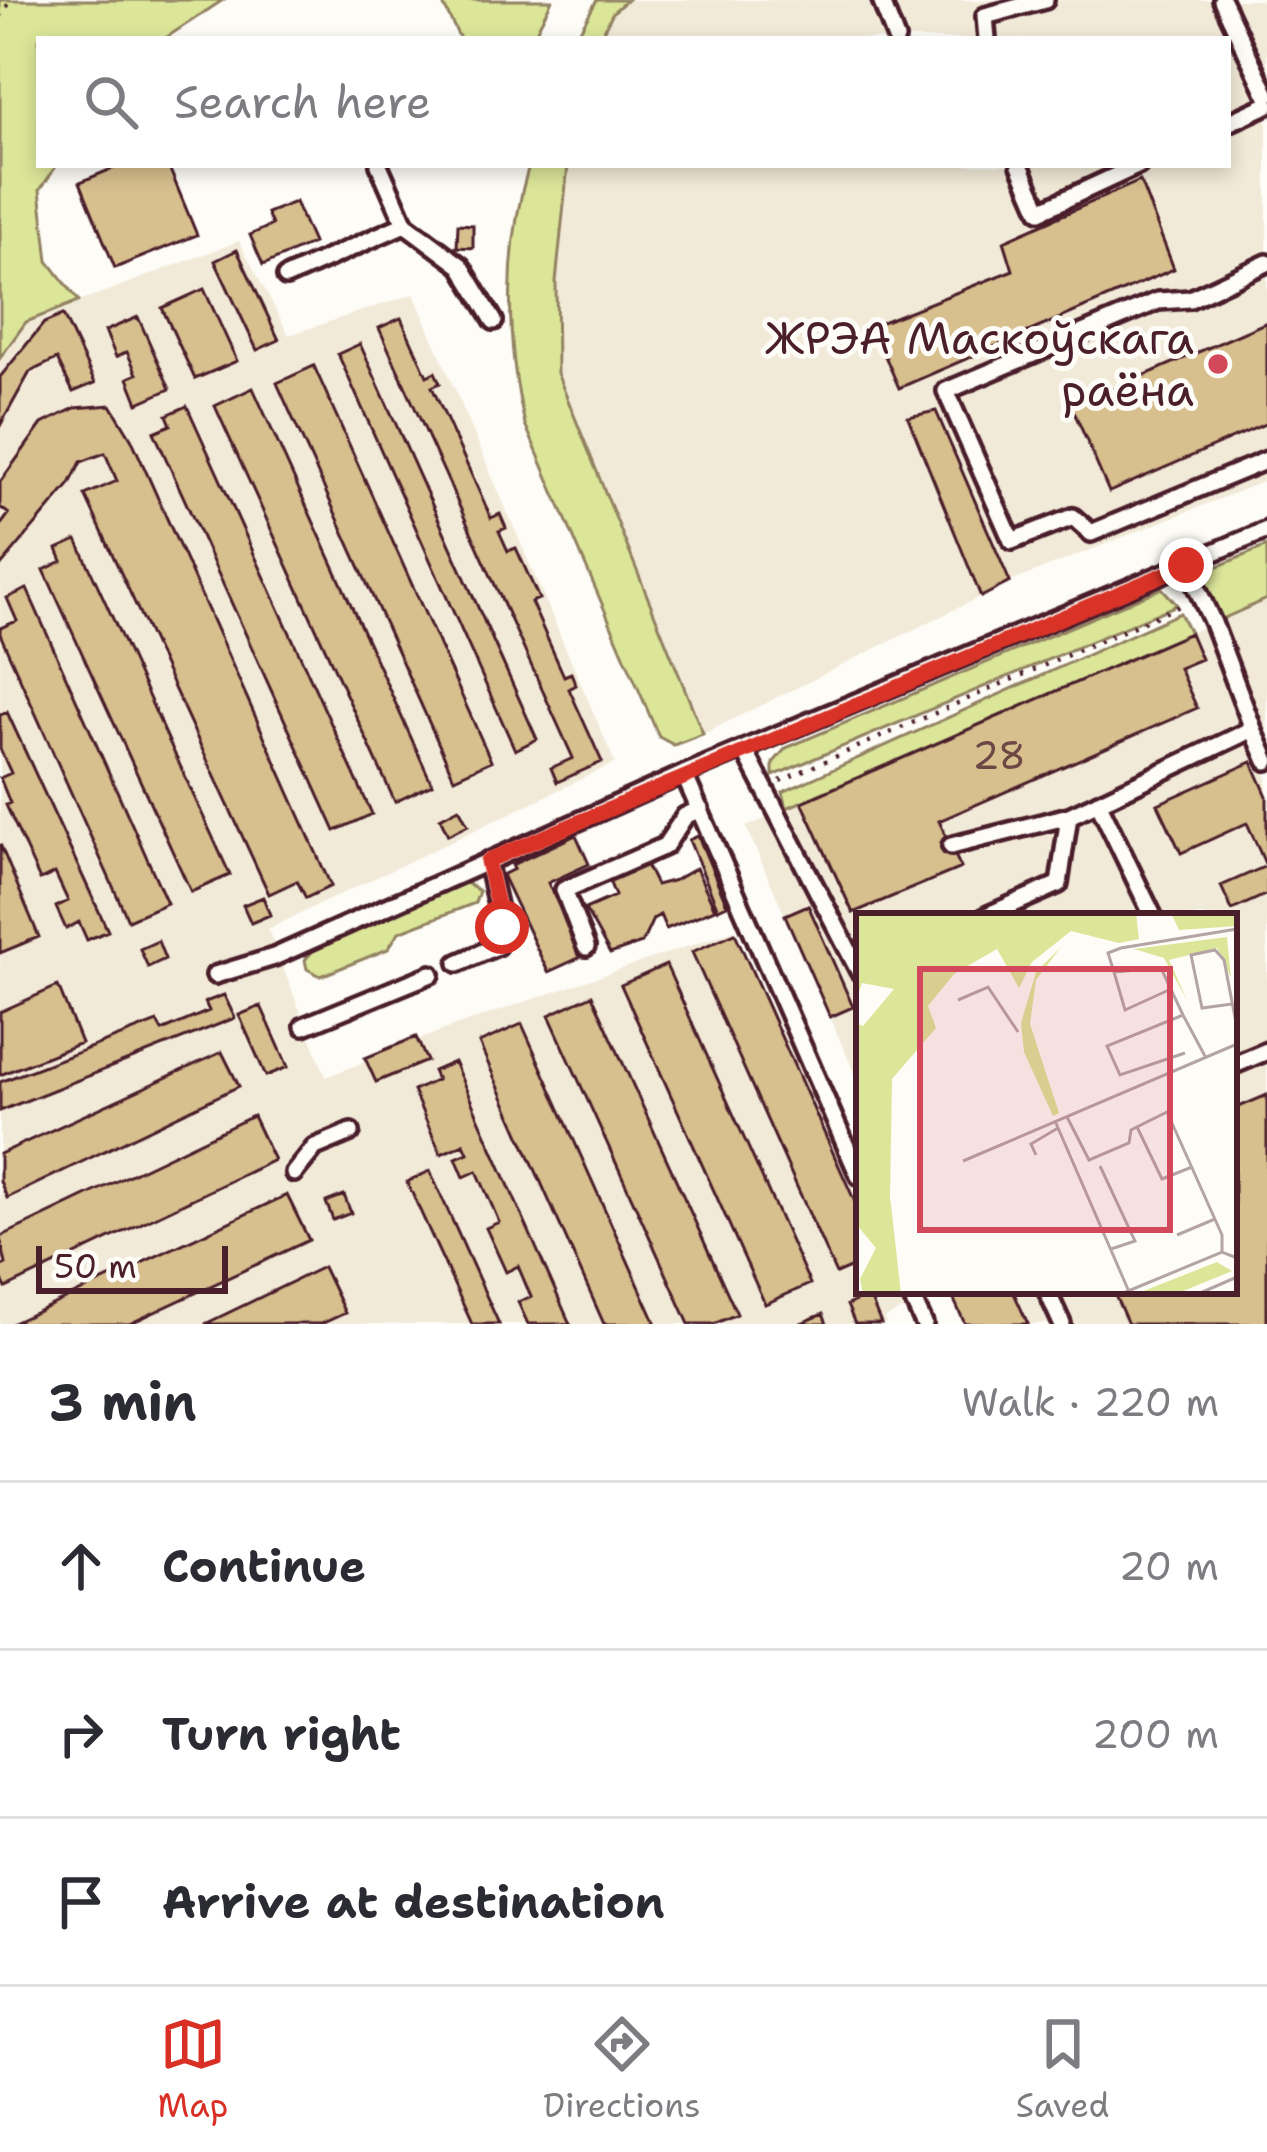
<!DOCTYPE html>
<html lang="en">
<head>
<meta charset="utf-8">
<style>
	:root { --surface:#fff; --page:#f7f7f7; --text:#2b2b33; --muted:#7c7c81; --line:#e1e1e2; --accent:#d93025 }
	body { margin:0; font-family:"Shantell Sans",sans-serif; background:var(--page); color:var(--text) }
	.scale { position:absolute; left:36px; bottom:30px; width:192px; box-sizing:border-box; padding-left:12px; border:6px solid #4a1f2b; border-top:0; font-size:33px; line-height:42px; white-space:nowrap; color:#4a1f2b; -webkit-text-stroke:9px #fdfcf7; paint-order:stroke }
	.stop { position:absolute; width:36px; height:36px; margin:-27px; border:9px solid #d93025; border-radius:50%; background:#fff }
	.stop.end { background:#d93025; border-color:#fff; box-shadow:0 3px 12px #0008 }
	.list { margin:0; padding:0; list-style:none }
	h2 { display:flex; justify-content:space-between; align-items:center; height:156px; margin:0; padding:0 48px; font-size:51px }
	h2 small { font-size:39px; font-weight:400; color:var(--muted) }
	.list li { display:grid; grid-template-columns:78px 1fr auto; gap:36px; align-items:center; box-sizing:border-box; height:168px; padding:0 48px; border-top:3px solid var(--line) }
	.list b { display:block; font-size:45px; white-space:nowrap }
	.list em { font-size:39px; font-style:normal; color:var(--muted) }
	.icon { flex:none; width:66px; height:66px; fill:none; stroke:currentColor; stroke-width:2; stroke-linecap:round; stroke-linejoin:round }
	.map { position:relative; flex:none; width:1267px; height:1324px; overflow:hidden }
	.search { position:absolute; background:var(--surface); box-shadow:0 6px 18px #0003; left:36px; right:36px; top:36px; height:132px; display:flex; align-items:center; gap:30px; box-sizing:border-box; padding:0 42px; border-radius:0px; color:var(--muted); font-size:45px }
	.sheet { height:660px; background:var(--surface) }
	nav { display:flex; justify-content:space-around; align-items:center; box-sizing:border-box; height:168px; border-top:3px solid var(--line); background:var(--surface); font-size:33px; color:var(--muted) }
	nav a { display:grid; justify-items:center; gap:6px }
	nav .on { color:var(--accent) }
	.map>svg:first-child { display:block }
	.built { fill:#f2ead8 }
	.green { fill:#dbe699; stroke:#928262; stroke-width:3 }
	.building { fill:#d7bf8e; stroke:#4a1f2b; stroke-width:3 }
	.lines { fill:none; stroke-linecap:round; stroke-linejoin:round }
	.service-casing { stroke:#4a1f2b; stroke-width:24 }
	.path { stroke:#4a1f2b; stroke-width:4.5; stroke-dasharray:3 9; stroke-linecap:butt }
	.service { stroke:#fdfcf7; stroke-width:15 }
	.route { stroke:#d93025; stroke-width:15 }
	.poi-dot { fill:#d1495b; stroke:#fdfcf7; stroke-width:4.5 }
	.labels { text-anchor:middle; stroke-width:10; stroke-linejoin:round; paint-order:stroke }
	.number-label { font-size:39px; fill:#6d4744 }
	.poi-label { font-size:45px; fill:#4a1f2b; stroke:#fdfcf7; text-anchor:end }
	.inset-road { fill:none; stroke:#b5a4a5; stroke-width:3 }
	.view { fill:#d1495b; fill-opacity:0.15; stroke:#d1495b; stroke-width:6 }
	.inset-edge { fill:none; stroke:#4a1f2b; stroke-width:6 }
</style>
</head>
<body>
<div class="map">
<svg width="1267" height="1324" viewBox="0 0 1267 1324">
	<rect width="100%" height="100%" fill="#fdfcf7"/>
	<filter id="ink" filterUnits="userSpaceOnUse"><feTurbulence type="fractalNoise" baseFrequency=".00833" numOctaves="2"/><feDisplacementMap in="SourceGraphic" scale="24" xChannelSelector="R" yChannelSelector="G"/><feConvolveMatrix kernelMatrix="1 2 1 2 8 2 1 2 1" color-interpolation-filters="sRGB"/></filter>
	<g filter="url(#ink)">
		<!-- built -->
		<path class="built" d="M627 0H1261L1267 13V480L1010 582 703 734 557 373 556 282 568 165H1228V39H599L613 12Z
			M239 241 289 335 414 294 615 763 268 929 326 1077 449 1028 735 930 859 1198V1291H902L909 1306 884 1319 886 1324H0V358L26 322Z
			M1267 599V1324H965L950 1291H1234V916H859V1083L746 827Z"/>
		<!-- green -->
		<path class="green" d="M0 0H223L164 39H39V165H57L40 190 48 261 79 301 26 322 0 358Z
			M441 0H552L532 39H460Z
			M597 0H627L613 12 599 39H575Z
			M529 165H568L556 282 557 373 703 734 674 745 659 737 525 424C505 343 505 246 529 165Z
			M1267 546V599L1222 619 1204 584 1209 570Z
			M1162 588 1177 605 773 776V763L786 748Z
			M1180 613 1190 633 787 808 783 792Z
			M466 883 479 891 475 903 399 932 388 949 321 976 307 969 305 960 316 947Z"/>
		<!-- building -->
		<path class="building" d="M121 165H168L197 235 115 268 80 182Z
			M1140 181 1174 269 899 388 872 326 1013 270 1004 241Z
			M295 202 313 243 263 265 250 235 272 225 267 213Z
			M458 224 473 225V248L457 247Z
			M237 250 279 340 257 350 215 261Z
			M204 289 237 361 195 379 162 308Z
			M63 315 95 383 73 392 57 359 30 372 0 426V377L44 323Z
			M138 317 170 389 138 403 128 378 137 374 127 352 116 357 105 331Z
			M401 318 427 376 435 372 440 383 432 387 491 518 500 514 506 528 499 531 508 551 516 548 539 599 531 602 564 676 571 673 576 685 569 689 602 762 557 782 551 768 573 758 379 328Z
			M1267 322V423L1109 492 1072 407Z
			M360 344 537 739 515 750 338 354Z
			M314 366 491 761 454 778 277 383Z
			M253 388 432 784 395 802 215 406Z
			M111 405 131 438 331 886 306 898 297 881 269 894 85 495 117 481 105 453 81 462 70 484 0 567V526L9 514 0 507V482L42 424 75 408Z
			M187 406 372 814 335 831 154 432 171 425 167 415Z
			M936 411 1010 582 981 597 908 417Z
			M77 540 230 875 191 892 44 570 62 561 57 549Z
			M27 589 167 903 128 920 0 634V628L17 621 7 598Z
			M1190 633 1201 659 1179 668 1197 708 939 821 961 868 853 913 802 802Z
			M7 712 108 931 87 940 79 922 66 929 56 907 68 901 55 873 40 880 6 805 10 803 0 778 11 773 0 749V715Z
			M1252 762 1267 796V894L1232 910 1221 886 1266 866 1247 823 1181 853 1158 804Z
			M459 808 468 825 448 835 440 818Z
			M576 835 589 864 548 883 583 956 548 972 502 875 514 869 512 865Z
			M698 836 727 905 718 909 689 840Z
			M0 844 39 937 0 953Z
			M646 865 656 885 675 880 696 868 715 909 666 929 660 915 653 919 642 943 610 954 585 909 615 896 608 878Z
			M263 897 270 915 251 923 243 905Z
			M808 905 853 1007 830 1017 785 915Z
			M735 933 859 1211V1264L836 1274 692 952Z
			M158 941 165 959 148 967 140 949Z
			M666 965 810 1284 765 1304 621 985Z
			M58 986 81 1043 0 1075V1012Z
			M224 995 235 1018 0 1111V1082L157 1022 162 1031 209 1011 205 1002Z
			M592 995 737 1314 714 1324H689L549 1015Z
			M261 1006 288 1067 266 1076 239 1015Z
			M522 1024 656 1324H604L479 1043Z
			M416 1037 427 1061 376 1082 365 1058Z
			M222 1052 239 1086 7 1198 0 1181V1154Z
			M454 1062 531 1236 570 1324H528L518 1302 531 1297 518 1266 506 1272 486 1228 499 1222 477 1171 464 1177 456 1158 468 1153 464 1144 441 1154 413 1091 437 1080 433 1071Z
			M1267 1095V1324H1128L1113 1291H1234V1109Z
			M253 1116 274 1160 6 1288 0 1276V1267L6 1264 0 1237Z
			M430 1171 499 1324H472L407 1182Z
			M287 1195 309 1240 129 1324H11Z
			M344 1195 351 1213 333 1220 326 1202Z
			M323 1267 345 1313 321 1324H205Z
			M950 1291H1013L1028 1324H965Z
			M869 1295 881 1324H855L847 1305Z
			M823 1314 827 1324H799Z"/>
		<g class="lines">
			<defs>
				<path id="service" d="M881 0 896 39
					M1222 0 1267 95
					M987 39 985 16 1045 0
					M1228 123 1267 105
					M379 165 405 224 461 266 494 321
					M1020 165 1040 211 1139 165
					M1267 263 1190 299 1158 301 946 391 1012 541 1073 517 1091 533 1267 460
					M286 277 405 224
					M1186 565 1213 623 1253 729
					M745 751 859 971
					M684 774 859 1176
					M1098 802 1153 916
					M951 846 1069 816
					M986 916 1059 884 1069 816 1253 729 1267 761
					M586 947 564 890 665 846 685 816 700 809
					M458 963 497 946 502 927 487 861
					M215 975 274 957 684 774 1267 530
					M304 1026 431 974
					M1234 1065 1267 1051
					M294 1173 315 1147 351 1132
					M909 1291 924 1324
					M1047 1291 1062 1324"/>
			</defs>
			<!-- service casing -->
			<use href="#service" class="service-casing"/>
			<!-- path -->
			<path class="path" d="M0 17 11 0
				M780 781 1182 605"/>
			<!-- service -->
			<use href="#service" class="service"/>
		</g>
	</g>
	<g class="lines" filter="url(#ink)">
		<!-- route -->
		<path class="route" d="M502 927 487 861 1186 565"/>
	</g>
	<!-- markers -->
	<circle class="poi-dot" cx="1218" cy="364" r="12"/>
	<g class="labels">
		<!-- number labels -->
		<g class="number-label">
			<text x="999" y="769">28</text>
		</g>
		<!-- poi labels -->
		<g class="poi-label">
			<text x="1194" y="354">ЖРЭА Маскоўскага<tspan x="1194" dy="52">раёна</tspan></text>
		</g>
	</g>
	<!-- overview -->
	<g transform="translate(856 913)">
		<rect width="381" height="381" fill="#fdfcf7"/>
		<path d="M0 0H280L283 26 263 30 215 18 176 49 163 75 141 36 98 61 72 93 80 115 36 166 34 283 45 381H7L4 366 20 335 0 311V110L7 113 38 76 6 70 0 88ZM315 0H381V13L323 17ZM371 24 375 65 361 35 313 47 331 87 308 45 278 36ZM205 34 180 67 174 111 203 200 197 203 168 139 165 110 180 59ZM361 349 376 358 320 381H280Z" fill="#dbe699"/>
		<path class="inset-road" d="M258 59 252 40 265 35 381 16M315 76 269 97 258 59 305 55 327 102M102 87 132 74 162 119M376 91 346 95 335 42 359 37 368 47 381 115M329 140 264 162 251 133 327 102 350 145M211 204 233 247 273 230 275 217 311 199 366 322V339M199 208 274 381M281 214 306 266 336 254M180 242 175 231 202 215M107 248 381 131M244 253 279 328 255 336M321 322 359 306M265 381 366 339 381 345M342 381 381 364"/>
		<path class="view" d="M64 56H314V317H64Z"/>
		<rect width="381" height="381" class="inset-edge"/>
	</g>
</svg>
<div class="scale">50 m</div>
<div class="stop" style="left:502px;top:927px"></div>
<div class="stop end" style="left:1186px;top:565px"></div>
<div class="search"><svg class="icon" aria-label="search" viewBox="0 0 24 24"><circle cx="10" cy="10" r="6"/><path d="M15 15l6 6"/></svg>Search here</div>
</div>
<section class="sheet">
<h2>3 min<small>Walk · 220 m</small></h2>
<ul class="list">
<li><svg class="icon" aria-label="ahead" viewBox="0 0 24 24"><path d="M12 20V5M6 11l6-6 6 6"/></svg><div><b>Continue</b></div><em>20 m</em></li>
<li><svg class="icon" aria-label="right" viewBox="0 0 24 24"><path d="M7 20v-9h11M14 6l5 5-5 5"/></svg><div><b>Turn right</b></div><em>200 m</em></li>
<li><svg class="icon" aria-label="arrive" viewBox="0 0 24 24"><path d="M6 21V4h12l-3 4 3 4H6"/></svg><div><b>Arrive at destination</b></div></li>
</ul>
</section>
<nav>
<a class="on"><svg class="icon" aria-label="map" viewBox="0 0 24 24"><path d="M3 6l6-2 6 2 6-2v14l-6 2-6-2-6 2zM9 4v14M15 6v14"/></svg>Map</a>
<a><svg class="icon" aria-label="directions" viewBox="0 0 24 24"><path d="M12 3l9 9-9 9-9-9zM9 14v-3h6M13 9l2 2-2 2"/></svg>Directions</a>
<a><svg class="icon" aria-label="saved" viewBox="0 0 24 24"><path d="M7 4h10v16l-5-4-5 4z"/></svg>Saved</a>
</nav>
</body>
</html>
